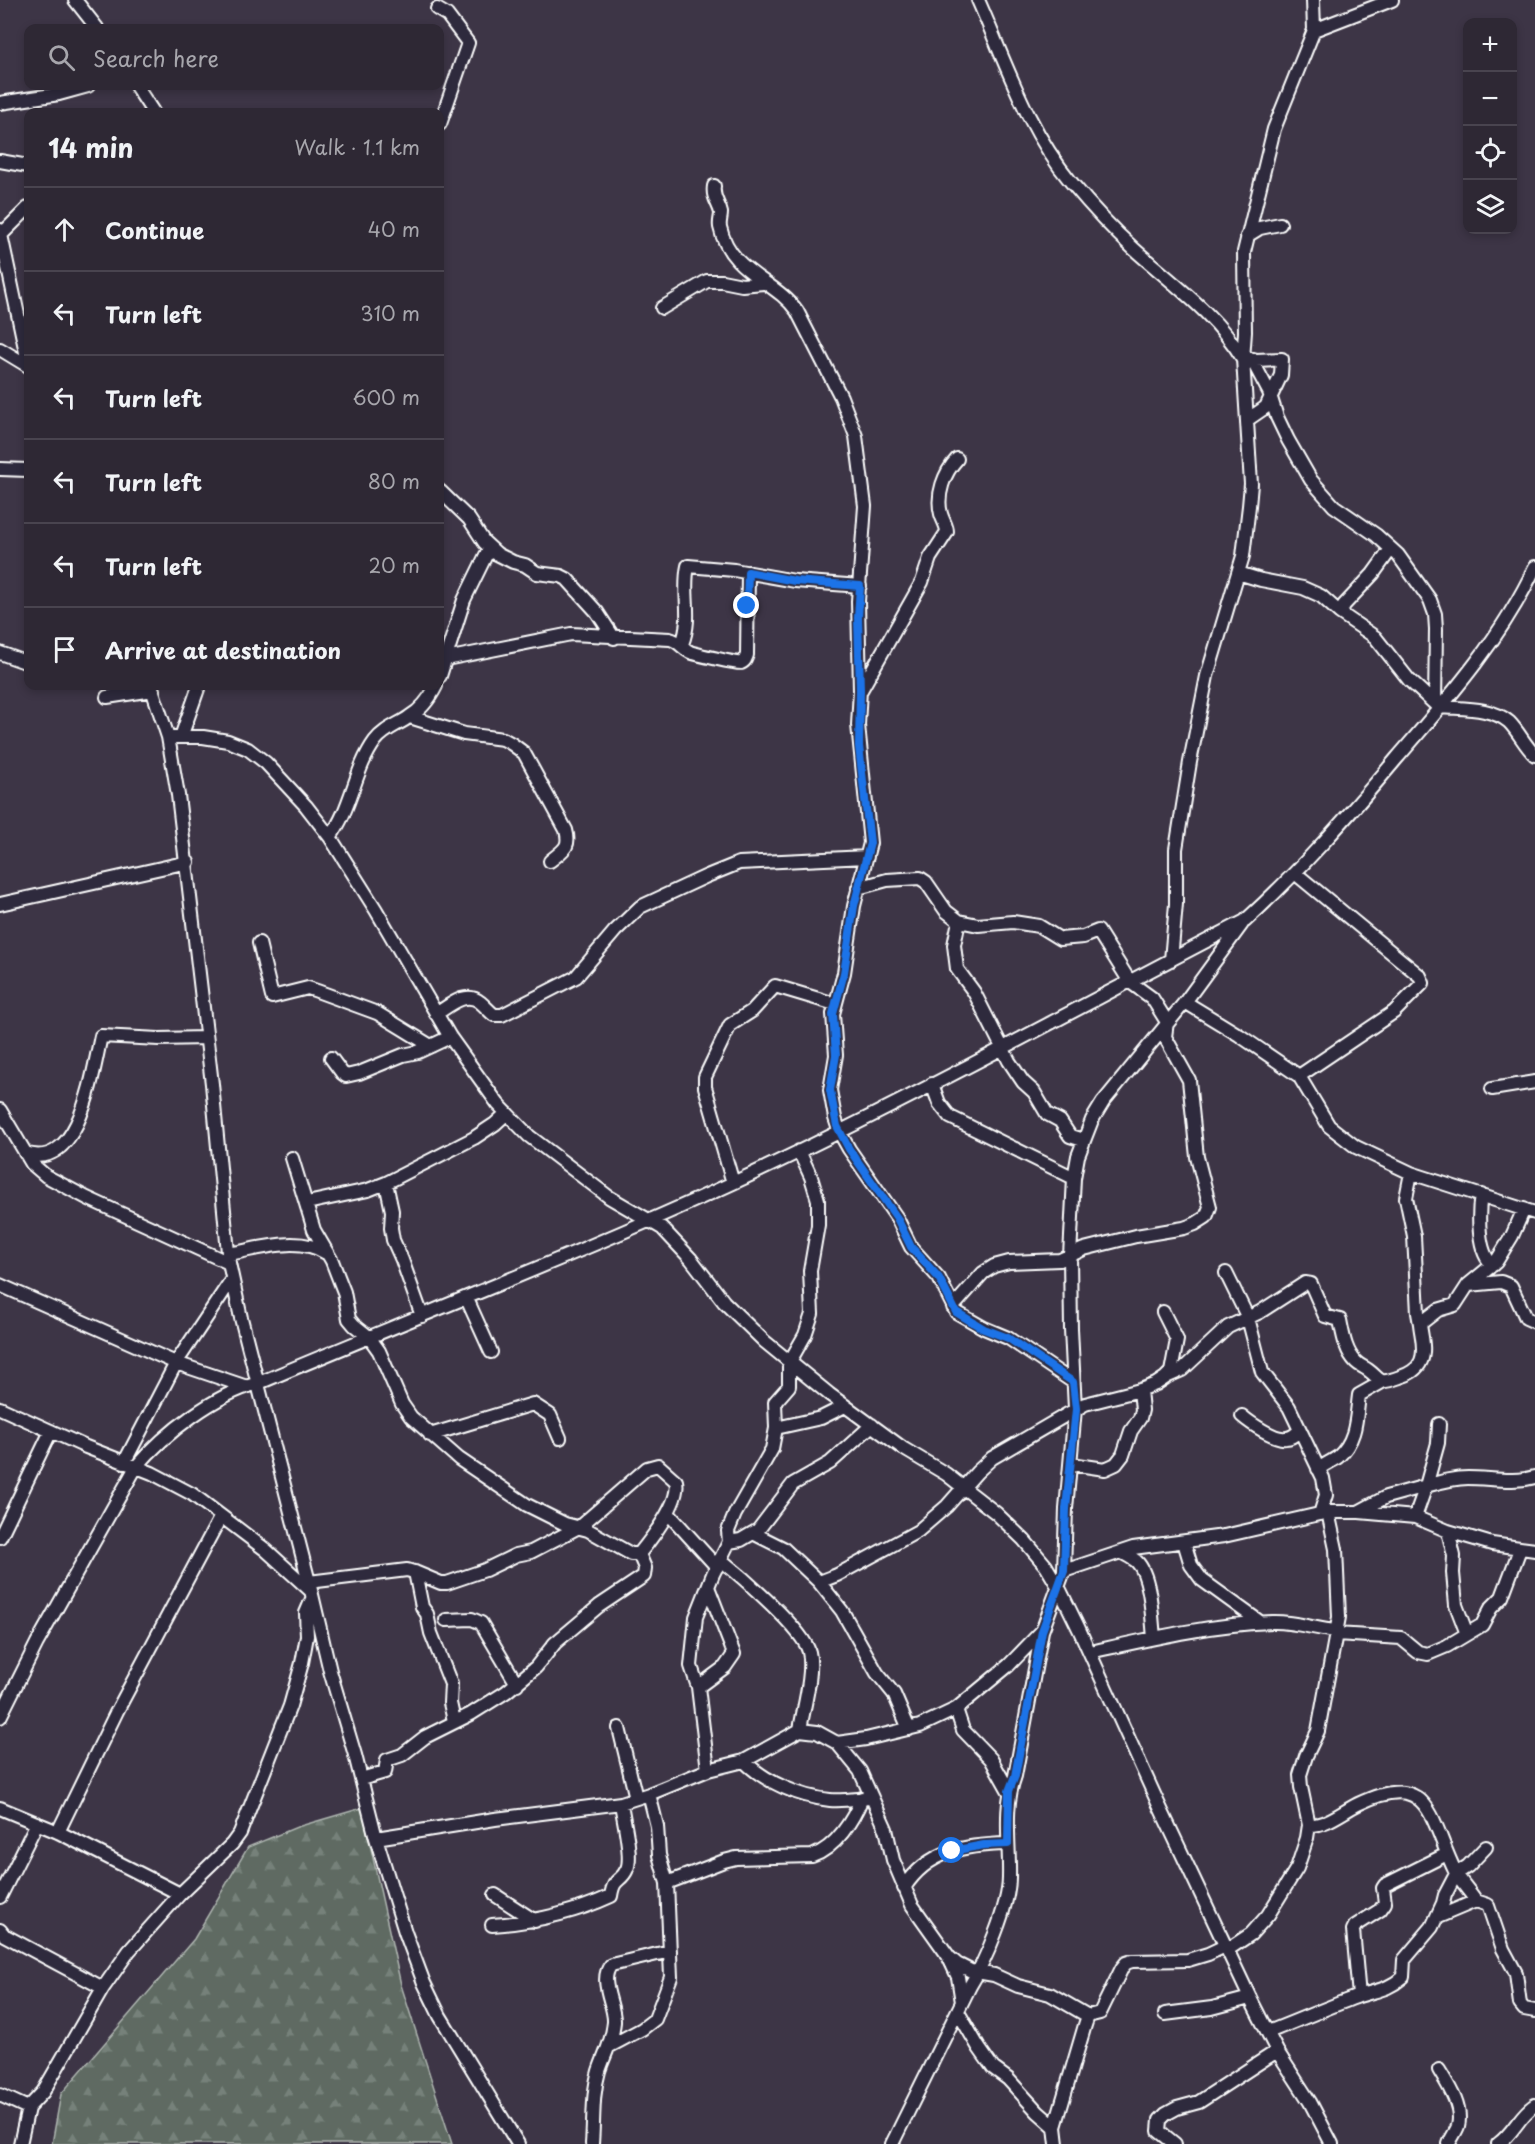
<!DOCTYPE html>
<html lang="en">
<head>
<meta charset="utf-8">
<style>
	:root { --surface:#2e2834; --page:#3a3440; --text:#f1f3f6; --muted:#a7a6ac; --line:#49444f }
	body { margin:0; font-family:"Playpen Sans",sans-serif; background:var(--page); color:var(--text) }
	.controls { position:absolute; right:18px; top:18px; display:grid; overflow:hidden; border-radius:12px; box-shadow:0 3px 9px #0003 }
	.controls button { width:54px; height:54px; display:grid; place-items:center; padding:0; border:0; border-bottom:2px solid var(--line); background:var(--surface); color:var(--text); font:30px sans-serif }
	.stop { position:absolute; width:18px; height:18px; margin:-14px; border:4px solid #1a73e8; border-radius:50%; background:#fff }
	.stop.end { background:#1a73e8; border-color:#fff; box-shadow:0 2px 6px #0008 }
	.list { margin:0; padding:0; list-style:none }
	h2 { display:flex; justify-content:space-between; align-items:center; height:78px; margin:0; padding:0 24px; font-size:26px }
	h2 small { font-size:20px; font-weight:400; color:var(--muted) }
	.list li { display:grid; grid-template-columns:39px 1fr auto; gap:18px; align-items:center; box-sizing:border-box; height:84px; padding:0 24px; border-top:2px solid var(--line) }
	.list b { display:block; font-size:22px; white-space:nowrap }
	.list em { font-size:20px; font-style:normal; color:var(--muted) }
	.icon { flex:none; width:33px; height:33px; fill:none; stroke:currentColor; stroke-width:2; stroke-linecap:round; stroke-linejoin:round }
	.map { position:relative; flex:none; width:1535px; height:2144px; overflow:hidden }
	.search { position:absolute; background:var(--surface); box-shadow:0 3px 9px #0003; left:24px; top:24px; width:420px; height:66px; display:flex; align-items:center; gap:15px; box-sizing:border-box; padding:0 21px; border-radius:12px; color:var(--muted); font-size:22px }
	.panel { position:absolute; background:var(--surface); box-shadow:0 3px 9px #0003; left:24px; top:108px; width:420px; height:582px; border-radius:12px }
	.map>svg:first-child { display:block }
	.forest { fill:url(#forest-firs); stroke:#aeb5b0; stroke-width:1.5 }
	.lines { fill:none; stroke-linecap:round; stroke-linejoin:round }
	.minor-casing { stroke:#fff; stroke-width:16 }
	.minor { stroke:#2f2a3d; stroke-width:12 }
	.route { stroke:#1a73e8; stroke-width:8 }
</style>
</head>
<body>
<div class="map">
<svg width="1535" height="2144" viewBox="0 0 1535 2144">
	<defs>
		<pattern id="forest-firs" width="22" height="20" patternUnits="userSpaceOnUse" patternTransform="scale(1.5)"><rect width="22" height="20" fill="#5e6b62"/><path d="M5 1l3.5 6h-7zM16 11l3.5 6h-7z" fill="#76817a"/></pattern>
	</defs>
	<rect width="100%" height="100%" fill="#3d3546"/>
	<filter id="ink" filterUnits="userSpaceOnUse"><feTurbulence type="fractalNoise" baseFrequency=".0167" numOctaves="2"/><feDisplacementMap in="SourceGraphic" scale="12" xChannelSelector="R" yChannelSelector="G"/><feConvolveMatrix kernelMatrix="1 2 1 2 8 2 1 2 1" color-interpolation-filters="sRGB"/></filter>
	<g filter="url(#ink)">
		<!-- forest -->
		<path class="forest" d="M362 1808 401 1985 452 2144H52L61 2094 194 1939 248 1847 297 1827Z"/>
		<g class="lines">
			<defs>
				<path id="minor" d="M75 0 97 28
					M978 0C1006 63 1027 129 1071 182 1090 205 1112 229 1134 249 1172 283 1216 314 1243 359L1251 484 1249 506 1243 556 1207 676 1190 762 1176 849V904L1171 960
					M437 9 447 15 468 43 440 124
					M1314 30 1392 0
					M136 86 153 112
					M0 103 59 94 88 86
					M0 161 28 166
					M714 186C712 198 719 203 721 213 721 218 719 222 720 227 730 273 775 280 797 311L841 397 856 436 865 506 858 601 860 690 858 725 870 843 854 906 844 973 833 1014 836 1055 830 1090 835 1118 840 1133 849 1149 897 1218 911 1247 939 1278 956 1312 984 1328 1008 1338 1073 1382
					M0 230 28 362
					M1 235 28 208
					M1247 236 1260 228 1280 224
					M662 308 707 281H722L742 285 763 283
					M0 349 28 366
					M1246 357 1256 360 1282 359 1281 375 1266 407 1247 420
					M1243 359 1245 332 1244 252 1274 129 1314 30 1313 0
					M1252 360 1269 392 1277 417 1288 440 1311 480 1334 506 1376 535 1398 555 1430 600 1435 614 1436 629 1435 704 1441 707C1463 709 1492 707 1509 722 1519 732 1525 746 1535 755
					M0 469 28 470
					M440 491 469 519 484 542 497 554 513 562 525 565 537 573 561 576 567 579 597 612 614 638
					M1238 573 1261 580 1303 588 1321 596 1340 613 1375 637 1409 680 1435 704
					M1340 613 1344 605 1373 574 1391 549
					M682 644C693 616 682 593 688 566L734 570 795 581 860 586
					M0 653 28 663
					M446 659 571 634 670 639C679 641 682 648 690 652 695 654 738 664 741 663 746 661 745 659 747 655L748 572
					M440 676 464 600 486 555 494 551
					M151 686 168 737 178 795 212 1084 229 1263 241 1318 309 1582 330 1671 355 1755 376 1838 405 1932 424 1983 440 2016 518 2144
					M861 690 922 582 930 558 947 532C947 526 943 521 941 514 936 495 944 473 957 459
					M107 697 153 690
					M410 717 464 734 503 739 512 744 524 753 566 830C571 848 563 850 550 861
					M168 737H203L228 741 248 749 266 763 306 806 330 837 376 910 450 1037 498 1104 529 1136 609 1197 662 1228 691 1259 724 1302 764 1341 829 1394 904 1449 946 1474 996 1513 1024 1540 1046 1566 1059 1588 1079 1629 1158 1803 1250 1998 1277 2051 1310 2102 1332 2144
					M181 737 199 686
					M330 837C352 808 354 770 375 741 384 729 398 725 409 717 421 710 430 698 436 686
					M1295 873 1420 976 1423 983 1394 1012 1299 1076
					M858 888 887 880 920 878 926 882 946 911 959 921 978 925 1013 922 1039 926 1060 939 1083 937 1098 931 1130 982 1152 998 1167 1022 1165 1037 1189 1080 1197 1157 1210 1207 1206 1217 1195 1224 1184 1228 1136 1236 1084 1249 1060 1260 1009 1262 994 1266 983 1273 953 1307
					M0 904 188 862
					M959 921 954 945 957 969 974 992 1009 1061 1023 1082 1034 1092 1047 1114 1060 1121 1070 1136 1083 1140
					M259 943 272 997 308 988 317 991 377 1013 431 1046
					M1185 1002 1239 1035 1299 1076 1329 1126 1356 1147 1411 1173 1535 1213
					M436 1014C449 1006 466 990 480 1002 485 1006 489 1011 494 1015H502L576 977 615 931 640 907 707 876 739 863 867 857
					M331 1058 342 1073 346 1076 359 1073 403 1055 418 1052 450 1037
					M932 1084 939 1103 950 1117 1074 1178
					M1492 1089 1535 1082
					M0 1110 32 1164 46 1176 87 1198 229 1263
					M25 1153C80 1173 93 1071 101 1036L159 1039 205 1038
					M292 1158 314 1230 332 1261 344 1292 349 1319 354 1325 369 1337 379 1351 402 1404 411 1417 459 1459 527 1505 565 1524 588 1530 631 1554H639
					M1411 1173 1406 1198 1414 1236 1418 1313 1420 1324
					M386 1183 392 1211 391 1228 393 1240 402 1260 422 1316
					M733 1183 705 1087V1077L730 1025 752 1011 775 986 835 1004
					M1481 1195C1478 1213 1477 1253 1493 1265
					M307 1203 368 1190 386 1183 474 1138 495 1124 507 1113
					M228 1254C258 1249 299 1235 326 1253
					M1226 1273 1248 1318 1262 1372 1289 1407 1323 1478 1326 1495 1320 1514
					M0 1285 176 1363 244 1386
					M1469 1285 1501 1282 1511 1286 1526 1318 1535 1322
					M467 1299 491 1352
					M1166 1377 1182 1370 1228 1327 1260 1312 1305 1283 1311 1284 1325 1316 1340 1320C1343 1334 1345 1351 1356 1362 1360 1366 1364 1367 1368 1370 1383 1381 1377 1385 1400 1377 1408 1375 1418 1369 1421 1361 1426 1350 1421 1335 1420 1324L1438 1310 1455 1305 1468 1285 1496 1262 1512 1236 1524 1209
					M0 1408 86 1447 152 1473 192 1494 266 1550 310 1590
					M1242 1416C1250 1423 1275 1440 1286 1438 1291 1438 1296 1434 1299 1431
					M776 1428 821 1418 845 1406
					M430 1435 533 1404 550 1415 560 1438
					M124 1463 176 1363 232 1279
					M1071 1464 1105 1469 1116 1464 1123 1455 1131 1431 1140 1418 1142 1410 1140 1390
					M1318 1469C1324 1465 1332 1461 1338 1457 1357 1440 1356 1418 1359 1395L1382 1382
					M1360 1511 1386 1497 1426 1486 1438 1443 1439 1424
					M668 1513 717 1567
					M1415 1517 1426 1486C1440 1482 1453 1478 1468 1478 1490 1478 1514 1483 1535 1477
					M1448 1531 1454 1556 1453 1573 1456 1605 1467 1634
					M753 1533 783 1548 819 1582 837 1575 918 1531 947 1506 977 1472 992 1458 1085 1404 1140 1390 1156 1384 1165 1378 1171 1372 1177 1340 1163 1312
					M0 1537 51 1431
					M729 1542 741 1540 758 1530 793 1484 830 1463 872 1425
					M1184 1542 1191 1565 1202 1580 1260 1622
					M1121 1552C1126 1555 1133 1558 1137 1562 1151 1576 1152 1619 1154 1638
					M720 1559C740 1575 804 1630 809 1652 814 1672 803 1710 800 1730
					M1064 1571 1133 1548 1224 1536 1328 1512H1359L1415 1517 1448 1531 1492 1544 1535 1550
					M415 1572 422 1607 427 1614 431 1633 451 1684 450 1703 454 1721
					M309 1582 407 1570 417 1573 441 1583H447L485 1570 516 1555 531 1552 579 1527 647 1468 658 1465 676 1481C681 1501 652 1538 639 1554
					M819 1582 842 1611 877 1673 894 1694 909 1729
					M446 1620 472 1619 481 1623 517 1684
					M1336 1634 1401 1638 1418 1652 1428 1654 1447 1646 1482 1625 1491 1608 1502 1597 1520 1549
					M1090 1652C1149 1639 1212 1624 1272 1622 1294 1621 1315 1629 1336 1631
					M698 1687 725 1667 734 1654 708 1587
					M956 1709 963 1730 991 1759 1009 1791
					M0 1717 37 1643 136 1467C165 1433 215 1394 259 1383 417 1316 577 1255 733 1183 907 1102 1075 1009 1245 921 1300 871 1349 815 1397 758 1448 699 1502 638 1535 567
					M619 1728 636 1798
					M837 1743 860 1771 864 1780 886 1829 893 1860 912 1905 949 1957 957 1964 971 1971 994 1975 1018 1986 1050 1994 1088 2016
					M744 1761C765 1782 800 1797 830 1800 842 1801 855 1799 868 1798
					M708 1770 698 1687 691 1666 696 1617 713 1574 729 1542 728 1531 735 1514 772 1449 776 1428 775 1402 789 1386V1363L805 1335 812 1314 810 1271 818 1225V1200L811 1177 799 1151
					M361 1779 385 1772 387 1760 402 1755 425 1737 471 1714 506 1692 536 1667 555 1643 599 1606 644 1576 645 1568 639 1554
					M0 1808 58 1832 180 1894
					M1309 1825C1326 1826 1342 1812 1358 1804 1432 1768 1430 1821 1455 1871 1460 1882 1470 1891 1476 1901
					M58 1832 117 1711 221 1516
					M376 1838 495 1819 621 1803 649 1794 708 1770 744 1761 800 1730 817 1732 837 1743 866 1739 920 1726 956 1709 1009 1665 1041 1632
					M667 1883 724 1861 736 1858 812 1856C836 1848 853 1820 862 1798
					M904 1888C928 1850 965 1845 1008 1844
					M495 1895 535 1921
					M0 1897 37 1823
					M1438 1917 1476 1901 1488 1905 1503 1949 1516 1973 1520 2004 1524 2009 1535 2011
					M492 1925C534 1922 572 1914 611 1896 614 1876 621 1883 627 1869 633 1856 623 1819 621 1803
					M0 1930 4 1935 103 1988
					M1227 1950 1251 1934 1268 1915 1297 1868 1307 1838 1309 1825 1301 1787 1300 1775 1306 1756 1318 1731 1339 1617 1336 1549 1328 1512
					M949 1958 958 1977 962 2002
					M1359 1996 1353 1930 1355 1926 1380 1910 1385 1903 1383 1888 1385 1885 1447 1854
					M958 2012 979 2048 993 2068 1008 2079 1038 2112 1055 2127
					M1165 2014 1212 2008 1250 1998
					M1268 2032C1297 2021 1326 2008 1356 1997 1375 1990 1387 1991 1403 1977L1404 1960 1432 1927 1443 1903 1445 1895 1456 1874 1468 1866 1486 1847
					M610 2046 642 2029 655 2019 671 1977 667 1883 659 1855 657 1826 649 1794
					M1439 2070C1448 2085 1463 2107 1458 2126 1456 2132 1451 2138 1449 2144
					M0 2095 28 2108
					M20 2144 28 2108 43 2092 103 1988 129 1951 180 1894 232 1844 240 1833 290 1706 302 1663 307 1636 306 1613 312 1599
					M592 2144C594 2119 592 2095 599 2071 605 2053 612 2043 614 2022 615 2005 598 1980 611 1965L670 1951
					M892 2144 970 1986C985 1962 1009 1906 1009 1878 1010 1844 1003 1808 1015 1776L1042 1631 1064 1571 1066 1509 1075 1409 1071 1329 1070 1256 1074 1178 1078 1156 1092 1120 1103 1102 1185 1002 1242 924
					M1057 2144 1055 2127 1085 2025 1088 2016 1100 2013 1122 1968 1126 1963 1132 1961 1188 1960 1208 1954 1225 1946
					M1175 2144 1159 2131 1160 2120 1166 2114 1177 2108 1199 2102 1277 2051
					M1498 2144C1514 2133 1520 2114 1535 2105"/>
			</defs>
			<!-- minor casing -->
			<use href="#minor" class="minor-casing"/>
			<!-- minor -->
			<use href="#minor" class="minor"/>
		</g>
	</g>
	<g class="lines" filter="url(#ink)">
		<!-- route -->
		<path class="route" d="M747 606 748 572 795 581 860 586 858 618 860 690 859 746 870 843 854 906 844 973 833 1014 836 1055 830 1090 837 1126 849 1149 897 1218 911 1247 939 1278 956 1312 984 1329 1008 1338 1073 1382 1076 1409 1066 1509 1064 1571 1042 1631 1015 1776 1009 1791 1008 1844 984 1845 952 1851"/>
	</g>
</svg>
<div class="controls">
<button>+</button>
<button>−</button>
<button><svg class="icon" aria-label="locate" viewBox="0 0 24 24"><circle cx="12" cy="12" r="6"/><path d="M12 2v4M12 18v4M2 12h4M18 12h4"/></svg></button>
<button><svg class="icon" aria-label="layers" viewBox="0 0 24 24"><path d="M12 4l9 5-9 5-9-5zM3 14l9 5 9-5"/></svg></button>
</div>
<div class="stop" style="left:952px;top:1851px"></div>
<div class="stop end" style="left:747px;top:606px"></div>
<div class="search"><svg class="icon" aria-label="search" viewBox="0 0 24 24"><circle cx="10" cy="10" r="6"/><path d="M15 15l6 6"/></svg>Search here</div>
<section class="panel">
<h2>14 min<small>Walk · 1.1 km</small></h2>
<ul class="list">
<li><svg class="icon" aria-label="ahead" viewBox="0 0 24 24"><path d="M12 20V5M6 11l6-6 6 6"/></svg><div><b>Continue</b></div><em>40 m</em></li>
<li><svg class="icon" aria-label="left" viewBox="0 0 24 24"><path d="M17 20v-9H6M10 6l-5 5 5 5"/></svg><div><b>Turn left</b></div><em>310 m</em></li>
<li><svg class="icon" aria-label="left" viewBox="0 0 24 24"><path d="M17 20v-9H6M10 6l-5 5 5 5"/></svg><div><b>Turn left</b></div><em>600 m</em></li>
<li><svg class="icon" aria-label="left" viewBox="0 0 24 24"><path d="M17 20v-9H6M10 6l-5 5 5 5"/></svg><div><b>Turn left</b></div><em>80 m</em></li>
<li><svg class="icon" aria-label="left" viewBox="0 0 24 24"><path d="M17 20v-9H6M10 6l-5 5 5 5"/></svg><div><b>Turn left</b></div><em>20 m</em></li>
<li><svg class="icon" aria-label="arrive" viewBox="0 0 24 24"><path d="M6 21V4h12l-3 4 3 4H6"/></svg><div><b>Arrive at destination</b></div></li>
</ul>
</section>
</div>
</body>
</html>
